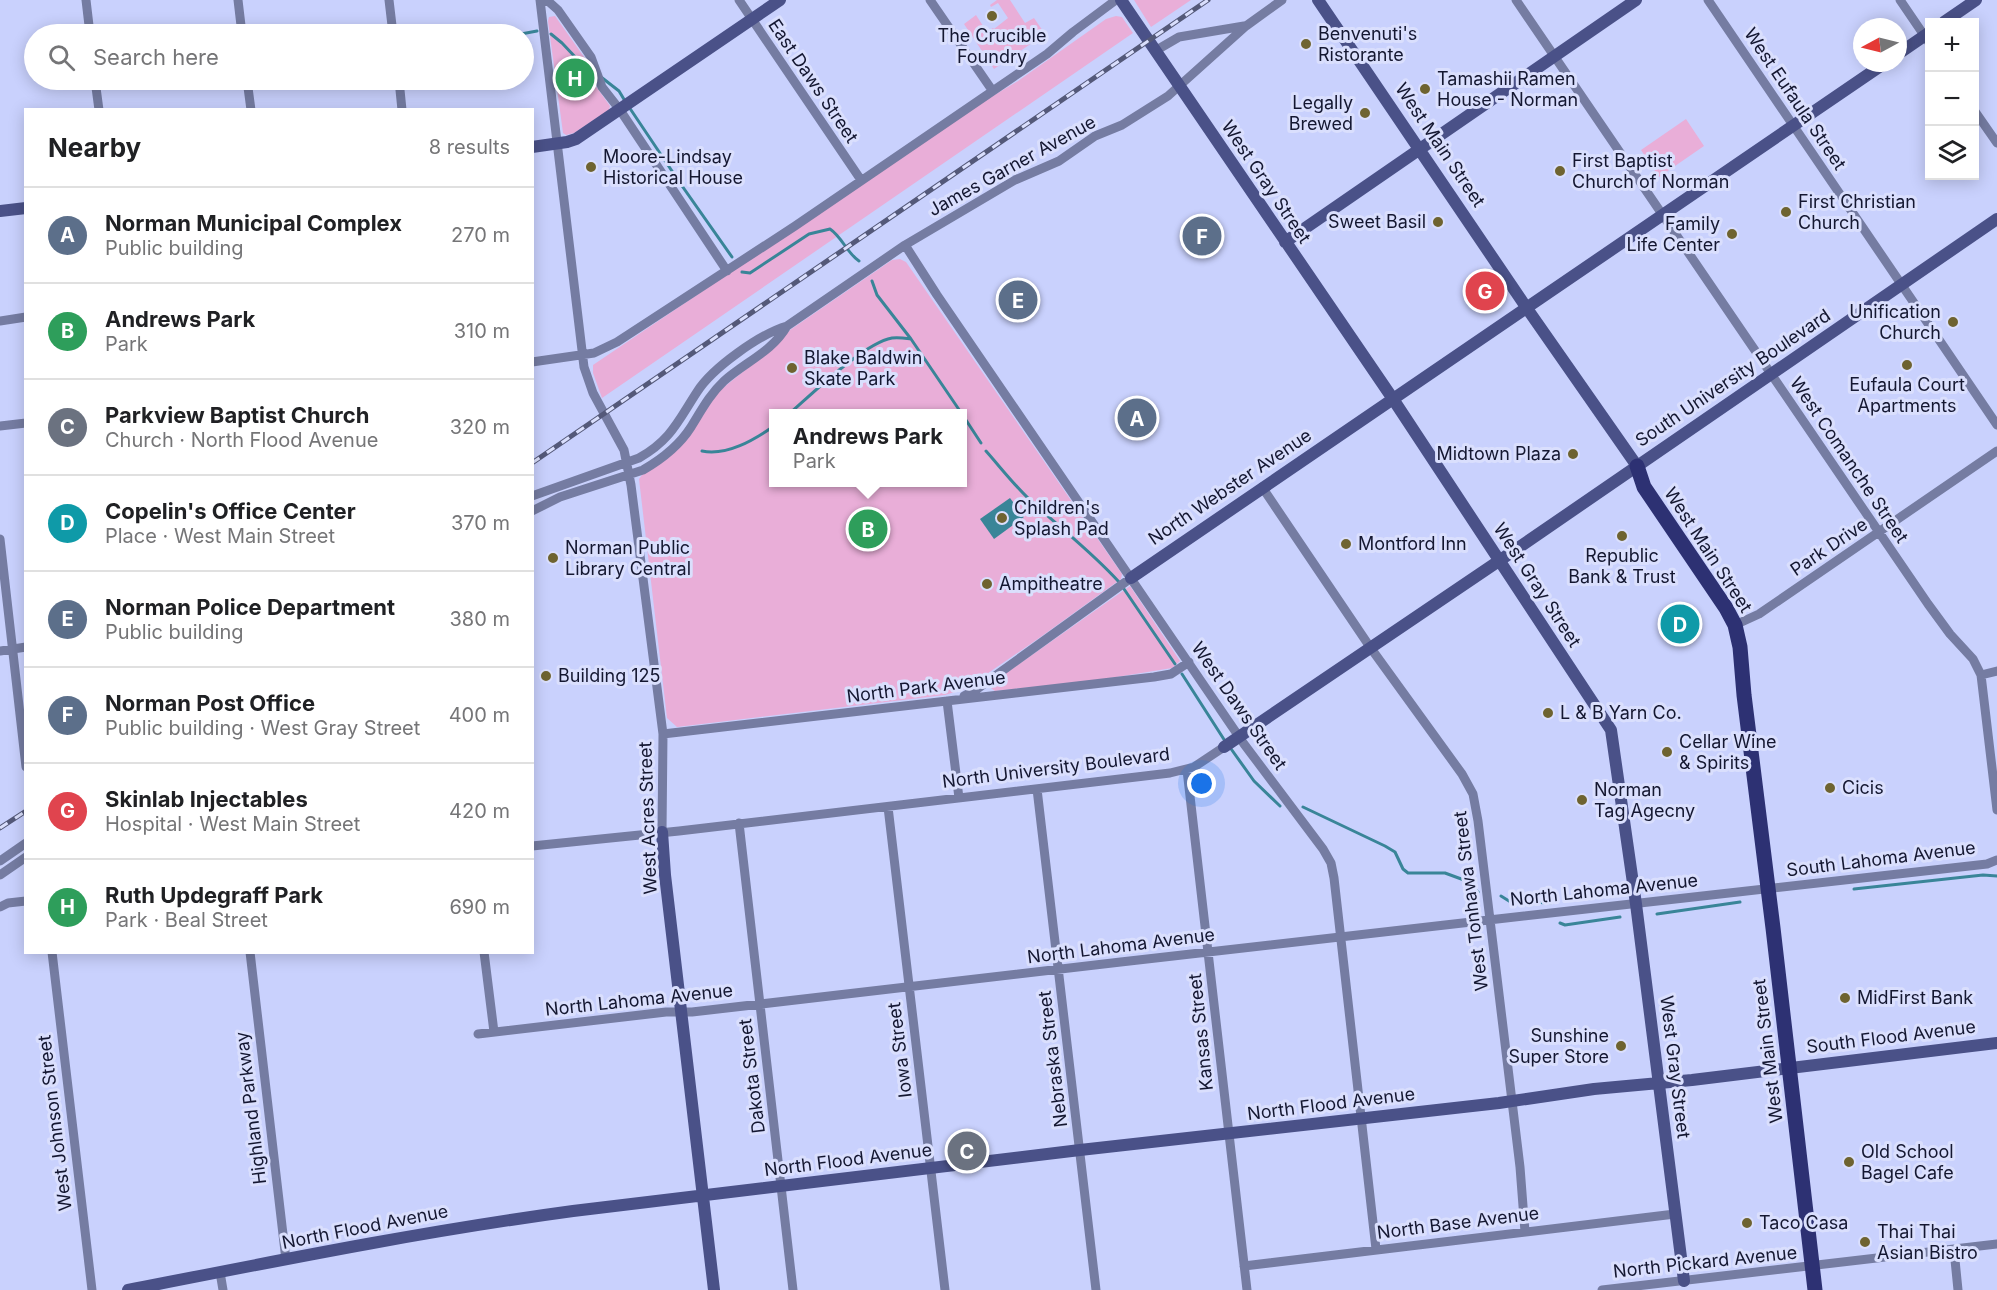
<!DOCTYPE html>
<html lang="en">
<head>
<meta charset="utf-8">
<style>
	:root { --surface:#fff; --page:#f2f2f2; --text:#202124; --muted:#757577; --line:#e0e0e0; --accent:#ea580c }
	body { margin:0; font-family:Inter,sans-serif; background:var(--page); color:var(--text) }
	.controls { position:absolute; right:18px; top:18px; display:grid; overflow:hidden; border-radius:0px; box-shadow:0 3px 15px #0003 }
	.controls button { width:54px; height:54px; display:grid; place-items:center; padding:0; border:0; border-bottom:2px solid var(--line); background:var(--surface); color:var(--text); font:30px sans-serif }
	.compass { position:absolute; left:1853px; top:18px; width:54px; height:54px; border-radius:50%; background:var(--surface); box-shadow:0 3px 15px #0003; rotate:263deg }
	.you { position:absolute; left:1202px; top:784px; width:21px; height:21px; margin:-15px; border:4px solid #fff; border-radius:50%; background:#1a73e8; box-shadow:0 0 0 9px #1a73e833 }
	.badge { display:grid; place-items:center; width:39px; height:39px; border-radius:50%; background:var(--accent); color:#fff; font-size:20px; font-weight:700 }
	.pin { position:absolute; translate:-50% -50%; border:3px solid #fff; box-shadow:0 2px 6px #0006 }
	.popup { position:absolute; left:769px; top:409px; width:198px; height:78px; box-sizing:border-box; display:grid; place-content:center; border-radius:0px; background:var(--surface); filter:drop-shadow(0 2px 4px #0005); font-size:20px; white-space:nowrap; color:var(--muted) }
	.popup b { font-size:22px; color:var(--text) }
	.popup::after { content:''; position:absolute; left:50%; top:100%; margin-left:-12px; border:12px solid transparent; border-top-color:var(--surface) }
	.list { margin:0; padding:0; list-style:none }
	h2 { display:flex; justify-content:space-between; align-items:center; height:78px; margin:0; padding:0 24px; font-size:26px }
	h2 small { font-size:20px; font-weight:400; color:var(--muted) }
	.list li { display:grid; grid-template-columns:39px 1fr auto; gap:18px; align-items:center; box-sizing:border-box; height:96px; padding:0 24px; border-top:2px solid var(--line) }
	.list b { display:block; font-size:22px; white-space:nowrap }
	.list p { margin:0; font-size:20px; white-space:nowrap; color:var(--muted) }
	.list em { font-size:20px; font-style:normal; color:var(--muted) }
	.icon { flex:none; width:33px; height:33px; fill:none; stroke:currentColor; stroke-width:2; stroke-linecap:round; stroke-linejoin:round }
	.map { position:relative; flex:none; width:1997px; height:1290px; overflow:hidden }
	.search { position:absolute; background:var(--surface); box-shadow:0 3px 15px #0003; left:24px; top:24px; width:510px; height:66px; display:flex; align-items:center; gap:15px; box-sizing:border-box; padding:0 21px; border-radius:33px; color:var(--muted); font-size:22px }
	.panel { position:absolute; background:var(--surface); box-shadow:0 3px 15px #0003; left:24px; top:108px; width:510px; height:846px; border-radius:0px }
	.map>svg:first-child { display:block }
	.green { fill:#e9aed8; fill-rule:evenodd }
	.water { fill:#398598 }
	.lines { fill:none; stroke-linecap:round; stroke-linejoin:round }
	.stream { stroke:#398598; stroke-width:3 }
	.street { stroke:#757ca2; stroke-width:9 }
	.secondary { stroke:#4a5188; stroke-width:12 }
	.primary { stroke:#2d3173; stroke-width:15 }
	.rail-casing { stroke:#545979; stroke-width:5 }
	.rail { stroke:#dadffd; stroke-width:3; stroke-dasharray:9; stroke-linecap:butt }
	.poi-dot { fill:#6e6330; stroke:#dadffd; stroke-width:2 }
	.labels { text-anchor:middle; stroke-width:6; stroke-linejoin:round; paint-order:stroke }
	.poi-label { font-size:18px; fill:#141731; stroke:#dadffd; text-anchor:start }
	.street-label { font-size:18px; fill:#141731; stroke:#dadffd }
</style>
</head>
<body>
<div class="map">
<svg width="1997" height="1290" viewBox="0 0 1997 1290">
	<rect width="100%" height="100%" fill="#c9d1fd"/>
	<!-- green -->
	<path class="green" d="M997 0H1010L1025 23 1034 18 1045 34 994 69 964 24 976 15 987 32 993 28 994 29 1008 18 998 3 991 7 990 5Z
		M1134 0H1191L1151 27Z
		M555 16 594 71 595 85 610 106 609 110 574 133 566 135 563 133 548 21 549 17Z
		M1116 16 1122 17 1133 33 602 398 593 373V365L986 100 1018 81 1106 19Z
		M1686 119 1704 146 1659 177 1641 150Z
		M900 259 906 262 1122 574 1121 579 1042 636 965 689 945 695 677 727 667 718 639 479 642 475 654 468 718 392 776 345 790 330 892 260ZM774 414H962V482H774Z
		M1130 586 1180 661 1172 668 1098 680 995 691 988 686Z"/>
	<!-- water -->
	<path class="water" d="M1010 498 1024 517 994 539 980 519Z"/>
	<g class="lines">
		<!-- stream -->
		<path class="stream" d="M521 34 537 31
			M551 34 562 43 594 77
			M601 77 619 91 625 101
			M629 107 680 183 732 257
			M742 272 750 273 809 234 830 229C842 237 847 253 859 261
			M872 281 877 295 911 339 962 414
			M789 414C812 394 864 343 892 338 898 337 904 338 911 339
			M962 414 981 443
			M702 451C727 456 754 440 774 426
			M986 451C1001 468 1014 485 1030 500 1059 527 1092 552 1119 582
			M1124 589 1175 664
			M1182 674 1225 741
			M1229 746 1254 781 1280 806
			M1303 807 1385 846 1395 852 1403 869 1408 873H1445L1464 880 1478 892
			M1854 889 1983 875 1997 876
			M1501 896 1509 901 1551 903
			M1657 914 1740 902
			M1560 923 1565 925 1620 917"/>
		<!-- street -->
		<path class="street" d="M86 0 90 34
			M238 0 242 34
			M389 0 393 34
			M540 0 584 367 593 393 624 450 631 485 663 734 662 832
			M542 0 549 2 558 10 591 57 602 87 620 110 727 271
			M739 0 861 180
			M930 0 992 90
			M1516 0 1928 604 1950 634 1973 659 1981 675 1997 810
			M1708 0 1997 425
			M1900 0 1930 44
			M1155 51 1179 37 1244 26
			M95 80 99 110
			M247 80 251 110
			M399 80 402 110
			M1974 110 1997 143
			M905 245 937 295 1244 744 1323 849 1331 863 1334 878 1376 1249
			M0 321 26 317
			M532 362 594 353 617 342 795 226 1047 54 1073 32 1116 0
			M0 426 26 423
			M1262 487 1370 647 1462 774 1473 794 1478 821 1520 1167 1525 1232
			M532 496 639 458C671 440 678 421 697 392 712 368 760 334 787 326L905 245 1015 180 1059 161 1095 136 1122 125 1168 96 1246 26 1282 0
			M532 511 560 497 643 470C662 459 679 446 691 427 701 411 710 394 724 381 745 362 772 352 787 326
			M0 539 26 767
			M1735 625 1759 614 1997 451
			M0 651 26 647
			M1981 675 1997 671
			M964 696 977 689 1131 578
			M947 701 959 798
			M663 734 1154 677 1171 674 1189 662
			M1187 770 1247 1290
			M1037 789 1096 1290
			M888 807 945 1290
			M739 823 793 1290
			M532 846 679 831 1170 773 1194 767 1224 747
			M0 861 26 843
			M0 875 26 857
			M0 907 8 903 26 901
			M52 952 92 1290
			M250 952 286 1260
			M484 952 494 1032
			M478 1034 666 1012H692C955 982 1217 950 1480 921 1649 901 1818 884 1987 864L1997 860
			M1954 1250 1958 1290
			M1244 1266 1675 1214
			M220 1272 223 1290
			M1602 1290 1997 1244"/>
		<!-- secondary -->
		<path class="secondary" d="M1121 0 1393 399 1611 730 1636 904 1684 1281
			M1318 0 1526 307 1637 466
			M1944 22 1976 0
			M1898 54 1930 32
			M532 147 567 142 576 139 780 0
			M0 211 26 208
			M1285 242 1636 0
			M1131 578 1885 63
			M1224 747 1518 548 1997 219
			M662 832 665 875 714 1290
			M128 1290C276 1261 424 1231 573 1211L1080 1150 1499 1103 1594 1089 1692 1080 1997 1043"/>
		<!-- primary -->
		<path class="primary" d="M1637 466 1644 487 1726 608 1735 625 1740 647 1744 695 1773 928 1815 1290"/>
		<defs>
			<path id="rail" d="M532 463 1208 0
				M0 828 26 811"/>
		</defs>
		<!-- rail casing -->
		<use href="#rail" class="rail-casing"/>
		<!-- rail -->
		<use href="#rail" class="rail"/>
	</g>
	<!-- markers -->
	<g class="poi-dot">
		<circle cx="992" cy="16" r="6"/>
		<circle cx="1306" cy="44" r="6"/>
		<circle cx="1425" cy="89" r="6"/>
		<circle cx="1365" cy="113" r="6"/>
		<circle cx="591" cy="167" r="6"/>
		<circle cx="1560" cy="171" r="6"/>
		<circle cx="1786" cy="212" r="6"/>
		<circle cx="1438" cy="222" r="6"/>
		<circle cx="1732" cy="234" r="6"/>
		<circle cx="1953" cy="322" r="6"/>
		<circle cx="1907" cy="365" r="6"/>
		<circle cx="792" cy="368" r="6"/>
		<circle cx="1573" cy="454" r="6"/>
		<circle cx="1002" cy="518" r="6"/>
		<circle cx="1622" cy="536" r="6"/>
		<circle cx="1346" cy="544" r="6"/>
		<circle cx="553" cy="558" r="6"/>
		<circle cx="987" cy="584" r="6"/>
		<circle cx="546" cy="676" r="6"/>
		<circle cx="1548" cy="713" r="6"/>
		<circle cx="1667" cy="752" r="6"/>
		<circle cx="1830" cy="788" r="6"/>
		<circle cx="1582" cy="800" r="6"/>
		<circle cx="1845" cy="998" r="6"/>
		<circle cx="1621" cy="1046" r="6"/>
		<circle cx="1849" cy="1162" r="6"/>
		<circle cx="1747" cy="1223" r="6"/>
		<circle cx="1865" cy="1242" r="6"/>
	</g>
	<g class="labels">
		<!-- poi labels -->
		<g class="poi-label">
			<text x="1318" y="40">Benvenuti's<tspan x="1318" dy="21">Ristorante</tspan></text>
			<text x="992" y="42" text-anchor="middle">The Crucible<tspan x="992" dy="21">Foundry</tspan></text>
			<text x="1437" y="85">Tamashii Ramen<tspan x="1437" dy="21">House - Norman</tspan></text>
			<text x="1353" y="109" text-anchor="end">Legally<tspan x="1353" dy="21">Brewed</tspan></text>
			<text x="603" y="163">Moore-Lindsay<tspan x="603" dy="21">Historical House</tspan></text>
			<text x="1572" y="167">First Baptist<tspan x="1572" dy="21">Church of Norman</tspan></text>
			<text x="1798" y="208">First Christian<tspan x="1798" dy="21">Church</tspan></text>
			<text x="1426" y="228" text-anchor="end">Sweet Basil</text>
			<text x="1720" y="230" text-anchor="end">Family<tspan x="1720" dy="21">Life Center</tspan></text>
			<text x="1941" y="318" text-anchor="end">Unification<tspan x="1941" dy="21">Church</tspan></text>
			<text x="804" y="364">Blake Baldwin<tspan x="804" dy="21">Skate Park</tspan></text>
			<text x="1907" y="391" text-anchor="middle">Eufaula Court<tspan x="1907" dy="21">Apartments</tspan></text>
			<text x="1561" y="460" text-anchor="end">Midtown Plaza</text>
			<text x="1014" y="514">Children's<tspan x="1014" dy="21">Splash Pad</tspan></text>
			<text x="1358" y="550">Montford Inn</text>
			<text x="565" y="554">Norman Public<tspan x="565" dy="21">Library Central</tspan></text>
			<text x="1622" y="562" text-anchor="middle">Republic<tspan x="1622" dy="21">Bank &amp; Trust</tspan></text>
			<text x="999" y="590">Ampitheatre</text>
			<text x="558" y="682">Building 125</text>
			<text x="1560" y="719">L &amp; B Yarn Co.</text>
			<text x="1679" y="748">Cellar Wine<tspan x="1679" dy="21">&amp; Spirits</tspan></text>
			<text x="1842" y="794">Cicis</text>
			<text x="1594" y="796">Norman<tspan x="1594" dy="21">Tag Agecny</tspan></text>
			<text x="1857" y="1004">MidFirst Bank</text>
			<text x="1609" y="1042" text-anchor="end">Sunshine<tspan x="1609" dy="21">Super Store</tspan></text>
			<text x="1861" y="1158">Old School<tspan x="1861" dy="21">Bagel Cafe</tspan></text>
			<text x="1759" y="1229">Taco Casa</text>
			<text x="1877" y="1238">Thai Thai<tspan x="1877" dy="21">Asian Bistro</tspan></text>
		</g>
		<!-- street labels -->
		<g class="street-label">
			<text transform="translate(813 81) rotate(56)" y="6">East Daws Street</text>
			<text transform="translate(1795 99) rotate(56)" y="6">West Eufaula Street</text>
			<text transform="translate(1440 145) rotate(56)" y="6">West Main Street</text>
			<text transform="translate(1012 166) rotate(-29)" y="6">James Garner Avenue</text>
			<text transform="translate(1266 182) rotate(56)" y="6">West Gray Street</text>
			<text transform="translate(1733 378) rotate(-34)" y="6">South University Boulevard</text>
			<text transform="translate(1849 460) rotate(56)" y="6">West Comanche Street</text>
			<text transform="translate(1230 487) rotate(-34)" y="6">North Webster Avenue</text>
			<text transform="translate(1829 547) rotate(-34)" y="6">Park Drive</text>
			<text transform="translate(1708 550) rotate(57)" y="6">West Main Street</text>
			<text transform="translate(1537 585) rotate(57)" y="6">West Gray Street</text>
			<text transform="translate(926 687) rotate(-7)" y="6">North Park Avenue</text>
			<text transform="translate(1239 706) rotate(55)" y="6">West Daws Street</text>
			<text transform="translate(1056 768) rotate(-7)" y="6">North University Boulevard</text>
			<text transform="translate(648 818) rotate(-92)" y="6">West Acres Street</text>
			<text transform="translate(1881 859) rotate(-7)" y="6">South Lahoma Avenue</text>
			<text transform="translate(1604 890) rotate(-6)" y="6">North Lahoma Avenue</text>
			<text transform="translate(1471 901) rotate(-97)" y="6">West Tonhawa Street</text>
			<text transform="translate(1121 946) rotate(-7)" y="6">North Lahoma Avenue</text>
			<text transform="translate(639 1000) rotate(-6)" y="6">North Lahoma Avenue</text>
			<text transform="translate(1201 1032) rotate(-96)" y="6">Kansas Street</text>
			<text transform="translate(1891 1037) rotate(-7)" y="6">South Flood Avenue</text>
			<text transform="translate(900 1050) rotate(-97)" y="6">Iowa Street</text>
			<text transform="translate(1768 1051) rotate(-97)" y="6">West Main Street</text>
			<text transform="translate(1053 1059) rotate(-97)" y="6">Nebraska Street</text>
			<text transform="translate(1675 1067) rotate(83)" y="6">West Gray Street</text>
			<text transform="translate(752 1076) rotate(-97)" y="6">Dakota Street</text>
			<text transform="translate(1331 1104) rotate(-7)" y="6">North Flood Avenue</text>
			<text transform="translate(251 1108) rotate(-97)" y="6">Highland Parkway</text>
			<text transform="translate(55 1123) rotate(-97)" y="6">West Johnson Street</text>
			<text transform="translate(848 1160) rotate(-7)" y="6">North Flood Avenue</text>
			<text transform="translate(1458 1223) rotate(-7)" y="6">North Base Avenue</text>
			<text transform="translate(365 1227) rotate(-11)" y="6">North Flood Avenue</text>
			<text transform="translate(1705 1262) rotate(-6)" y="6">North Pickard Avenue</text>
		</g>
	</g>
</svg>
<div class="controls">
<button>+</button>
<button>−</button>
<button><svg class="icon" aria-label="layers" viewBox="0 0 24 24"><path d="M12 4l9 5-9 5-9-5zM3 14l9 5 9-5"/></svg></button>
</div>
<svg class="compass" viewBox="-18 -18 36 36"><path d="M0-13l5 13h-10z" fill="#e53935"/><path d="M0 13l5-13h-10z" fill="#757577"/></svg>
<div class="you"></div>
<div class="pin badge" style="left:1137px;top:418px;background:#5c6f8a">A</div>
<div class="pin badge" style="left:868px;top:529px;background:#2e9e5b">B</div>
<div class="popup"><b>Andrews Park</b>Park</div>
<div class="pin badge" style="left:967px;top:1151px;background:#6b7280">C</div>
<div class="pin badge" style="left:1680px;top:624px;background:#0f9aa8">D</div>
<div class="pin badge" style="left:1018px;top:300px;background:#5c6f8a">E</div>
<div class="pin badge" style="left:1202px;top:236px;background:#5c6f8a">F</div>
<div class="pin badge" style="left:1485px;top:291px;background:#e0444e">G</div>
<div class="pin badge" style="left:575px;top:78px;background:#2e9e5b">H</div>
<div class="search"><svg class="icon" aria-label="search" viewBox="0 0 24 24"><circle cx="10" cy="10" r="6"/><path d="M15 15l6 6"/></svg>Search here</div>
<section class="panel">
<h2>Nearby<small>8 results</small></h2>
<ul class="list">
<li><span class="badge" style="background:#5c6f8a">A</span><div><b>Norman Municipal Complex</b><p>Public building</p></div><em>270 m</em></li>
<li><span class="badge" style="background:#2e9e5b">B</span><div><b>Andrews Park</b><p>Park</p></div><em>310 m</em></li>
<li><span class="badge" style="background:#6b7280">C</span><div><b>Parkview Baptist Church</b><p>Church · North Flood Avenue</p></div><em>320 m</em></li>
<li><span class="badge" style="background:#0f9aa8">D</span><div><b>Copelin's Office Center</b><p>Place · West Main Street</p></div><em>370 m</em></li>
<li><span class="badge" style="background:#5c6f8a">E</span><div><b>Norman Police Department</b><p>Public building</p></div><em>380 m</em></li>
<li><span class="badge" style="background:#5c6f8a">F</span><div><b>Norman Post Office</b><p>Public building · West Gray Street</p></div><em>400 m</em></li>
<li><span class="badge" style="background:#e0444e">G</span><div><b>Skinlab Injectables</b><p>Hospital · West Main Street</p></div><em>420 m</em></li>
<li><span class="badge" style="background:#2e9e5b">H</span><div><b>Ruth Updegraff Park</b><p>Park · Beal Street</p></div><em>690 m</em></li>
</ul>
</section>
</div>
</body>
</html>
